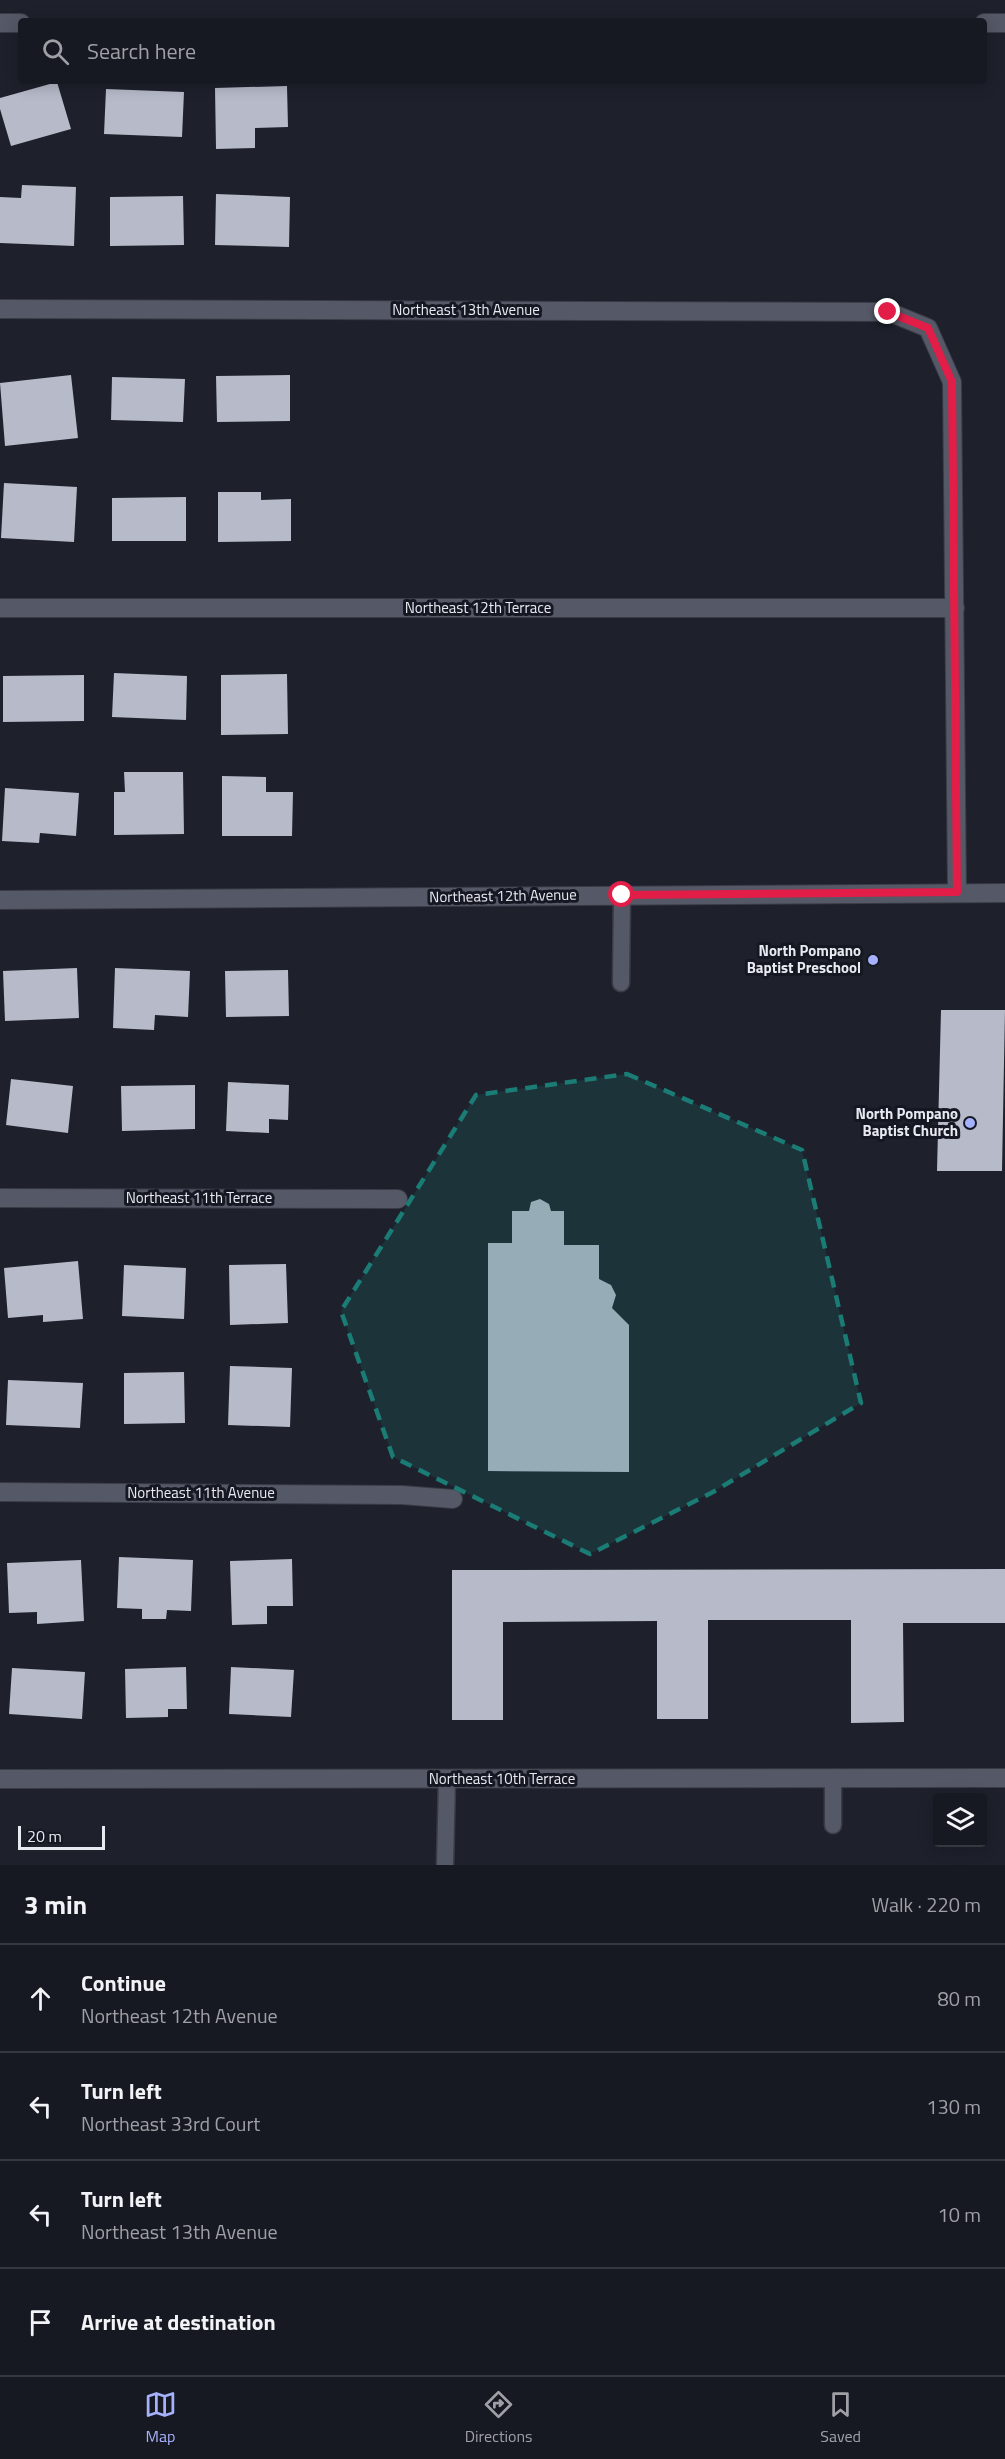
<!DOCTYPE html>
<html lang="en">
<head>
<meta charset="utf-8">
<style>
	:root { --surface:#161921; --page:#23262e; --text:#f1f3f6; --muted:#9ea0a5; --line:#35383f; --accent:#a5b1fc }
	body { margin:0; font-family:"Titillium Web",sans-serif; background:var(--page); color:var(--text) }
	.controls { position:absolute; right:18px; bottom:18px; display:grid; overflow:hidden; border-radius:6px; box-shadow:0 3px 15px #0003 }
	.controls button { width:54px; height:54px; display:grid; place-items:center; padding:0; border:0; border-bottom:2px solid var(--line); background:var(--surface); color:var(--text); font:30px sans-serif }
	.scale { position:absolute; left:18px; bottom:15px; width:87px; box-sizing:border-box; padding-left:6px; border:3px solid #e8eaf2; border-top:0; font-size:16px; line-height:21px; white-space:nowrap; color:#e8eaf2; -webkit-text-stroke:4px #151722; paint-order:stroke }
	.stop { position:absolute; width:18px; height:18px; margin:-14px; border:4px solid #e11d48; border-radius:50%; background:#fff }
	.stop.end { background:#e11d48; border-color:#fff; box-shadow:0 2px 6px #0008 }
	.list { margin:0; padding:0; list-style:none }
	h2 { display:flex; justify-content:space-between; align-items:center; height:78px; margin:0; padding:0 24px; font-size:26px }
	h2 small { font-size:20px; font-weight:400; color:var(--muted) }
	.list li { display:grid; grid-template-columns:39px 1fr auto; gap:18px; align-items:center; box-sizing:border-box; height:108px; padding:0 24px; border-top:2px solid var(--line) }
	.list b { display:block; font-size:22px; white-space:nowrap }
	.list p { margin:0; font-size:20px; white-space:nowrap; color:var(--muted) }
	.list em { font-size:20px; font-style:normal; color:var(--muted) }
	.icon { flex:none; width:33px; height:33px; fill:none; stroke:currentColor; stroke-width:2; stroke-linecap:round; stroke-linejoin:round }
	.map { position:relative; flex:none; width:1005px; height:1865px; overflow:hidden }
	.search { position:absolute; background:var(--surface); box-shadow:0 3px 15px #0003; left:18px; right:18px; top:18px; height:66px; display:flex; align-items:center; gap:15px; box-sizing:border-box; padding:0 21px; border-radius:6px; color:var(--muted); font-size:22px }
	.sheet { height:510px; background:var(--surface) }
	nav { display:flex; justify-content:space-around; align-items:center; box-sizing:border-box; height:84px; border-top:2px solid var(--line); background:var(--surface); font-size:16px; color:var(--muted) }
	nav a { display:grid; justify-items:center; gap:3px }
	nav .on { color:var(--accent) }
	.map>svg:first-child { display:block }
	.building { fill:#b6bac9 }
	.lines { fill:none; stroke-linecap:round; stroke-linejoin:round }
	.service-casing { stroke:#393b45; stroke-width:19 }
	.minor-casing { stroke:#393b45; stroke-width:20 }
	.service { stroke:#555866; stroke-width:16 }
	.minor { stroke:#555866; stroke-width:18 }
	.route { stroke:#e11d48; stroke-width:8 }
	.marked { fill:#1a7c75; fill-opacity:0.2; stroke:#1a7c75; stroke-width:4.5; stroke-dasharray:12 8; stroke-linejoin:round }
	.poi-dot { fill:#a5b1fc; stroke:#151722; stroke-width:2 }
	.labels { text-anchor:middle; stroke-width:6; stroke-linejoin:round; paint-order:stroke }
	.street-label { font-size:15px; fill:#e8eaf2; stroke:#151722 }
	.poi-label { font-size:15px; font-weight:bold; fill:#e8eaf2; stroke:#151722; text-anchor:end }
</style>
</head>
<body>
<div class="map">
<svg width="1005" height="1865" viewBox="0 0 1005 1865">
	<rect width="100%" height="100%" fill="#1e212c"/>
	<!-- building -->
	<path class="building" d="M57 82 71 129 11 146 0 109V98Z
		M287 86 288 127 255 128V148L216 149 215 88Z
		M106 89 184 92 182 137 104 134Z
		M22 185 76 187 74 246 0 243V197L21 198Z
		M216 194 290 197 289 247 215 245Z
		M183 196 184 245 110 246V197Z
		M71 375 78 438 5 446 0 383Z
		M290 375V421L217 422 216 376Z
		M112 377 185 379 183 422 111 420Z
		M4 483 77 487 74 542 1 538Z
		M218 492H261V500L291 499V541L218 542Z
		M186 497V541H112V498Z
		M114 673 187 676 186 720 112 717Z
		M287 674 288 734 221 735V675Z
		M84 675V721L3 722V676Z
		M124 772H183L184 834 114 835V792H125Z
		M222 776 266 777V792H293L292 836H222Z
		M5 788 79 793 76 836 40 833 39 843 2 841Z
		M77 968 79 1018 5 1021 3 971Z
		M115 968 190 971 188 1017 155 1015 154 1030 113 1028Z
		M288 970 289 1016 226 1017 225 971Z
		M941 1010H1005L1002 1171H937Z
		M11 1079 73 1086 68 1133 6 1125Z
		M228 1082 289 1085 288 1120 269 1119V1133L226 1131Z
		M195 1085V1129L122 1131 121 1086Z
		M540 1199 549 1204 551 1211H564V1245H599V1279L611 1285 616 1295 612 1308 629 1325V1472L488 1471V1243H512V1211H529L531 1202Z
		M78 1261 83 1319 43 1322V1315L8 1318 4 1268Z
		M286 1264 288 1323 230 1325 229 1265Z
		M124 1265 186 1268 184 1319 122 1316Z
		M230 1366 292 1368 290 1427 228 1425Z
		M184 1372 185 1423 124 1424V1373Z
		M8 1380 83 1383 80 1428 6 1425Z
		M119 1557 193 1560 191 1611 167 1610 166 1619H142V1609L117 1608Z
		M292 1559 293 1606H267V1624L232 1625 230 1561Z
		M81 1560 84 1621 37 1624V1612L9 1613 7 1563Z
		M1005 1569V1623H903L904 1722 851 1723V1620H708V1719H657V1621L503 1622V1720H452V1570Z
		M186 1667 187 1709H168V1717L126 1718 125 1669Z
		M231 1667 294 1670 291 1717 229 1714Z
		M12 1668 85 1672 82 1719 9 1714Z"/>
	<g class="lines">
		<defs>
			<path id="service" d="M621 983 622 895
				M833 1825V1778
				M445 1865 447 1779"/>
			<path id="minor" d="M0 23H21
				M984 23H1005
				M0 309 889 312 928 328 952 382 957 892
				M0 608H955
				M0 900 1005 893
				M0 1198 398 1199
				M0 1492 402 1495 453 1499
				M0 1779 1005 1778"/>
		</defs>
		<!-- service casing -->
		<use href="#service" class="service-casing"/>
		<!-- minor casing -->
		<use href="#minor" class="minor-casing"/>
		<!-- service -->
		<use href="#service" class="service"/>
		<!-- minor -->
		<use href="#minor" class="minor"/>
	</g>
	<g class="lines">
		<!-- route -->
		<path class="route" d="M622 895 957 892 952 382 928 328 888 312"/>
	</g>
	<!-- marked area -->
	<path class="marked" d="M627 1074 802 1150 861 1403 713 1492 590 1554 393 1457 341 1311 476 1095Z"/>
	<!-- markers -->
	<g class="poi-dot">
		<circle cx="873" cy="960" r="6"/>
		<circle cx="970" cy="1123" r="6"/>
	</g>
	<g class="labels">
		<!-- street labels -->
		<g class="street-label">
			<text x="466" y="315">Northeast 13th Avenue</text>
			<text x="478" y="613">Northeast 12th Terrace</text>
			<text transform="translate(503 896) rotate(-1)" y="5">Northeast 12th Avenue</text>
			<text x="199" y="1203">Northeast 11th Terrace</text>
			<text x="201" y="1498">Northeast 11th Avenue</text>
			<text x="502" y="1784">Northeast 10th Terrace</text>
		</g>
		<!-- poi labels -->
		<g class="poi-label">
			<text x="861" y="956">North Pompano<tspan x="861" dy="17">Baptist Preschool</tspan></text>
			<text x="958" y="1119">North Pompano<tspan x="958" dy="17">Baptist Church</tspan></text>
		</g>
	</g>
</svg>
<div class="controls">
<button><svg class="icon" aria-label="layers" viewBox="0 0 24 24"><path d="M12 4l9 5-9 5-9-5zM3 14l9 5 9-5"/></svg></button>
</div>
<div class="scale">20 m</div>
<div class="stop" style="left:622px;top:895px"></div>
<div class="stop end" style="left:888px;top:312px"></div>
<div class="search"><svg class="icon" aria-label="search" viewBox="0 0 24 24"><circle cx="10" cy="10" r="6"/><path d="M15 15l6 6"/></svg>Search here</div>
</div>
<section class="sheet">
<h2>3 min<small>Walk · 220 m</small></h2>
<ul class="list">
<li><svg class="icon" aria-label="ahead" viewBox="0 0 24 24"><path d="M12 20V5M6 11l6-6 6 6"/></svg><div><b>Continue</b><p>Northeast 12th Avenue</p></div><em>80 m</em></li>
<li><svg class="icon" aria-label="left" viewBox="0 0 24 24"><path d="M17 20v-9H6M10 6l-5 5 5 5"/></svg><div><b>Turn left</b><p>Northeast 33rd Court</p></div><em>130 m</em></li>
<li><svg class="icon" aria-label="left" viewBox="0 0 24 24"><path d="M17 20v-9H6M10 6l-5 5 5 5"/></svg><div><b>Turn left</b><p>Northeast 13th Avenue</p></div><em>10 m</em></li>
<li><svg class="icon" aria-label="arrive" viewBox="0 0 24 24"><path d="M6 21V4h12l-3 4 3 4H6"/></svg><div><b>Arrive at destination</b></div></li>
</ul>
</section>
<nav>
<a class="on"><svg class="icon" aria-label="map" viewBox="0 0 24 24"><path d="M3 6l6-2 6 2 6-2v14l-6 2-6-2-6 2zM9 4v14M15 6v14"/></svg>Map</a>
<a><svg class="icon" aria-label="directions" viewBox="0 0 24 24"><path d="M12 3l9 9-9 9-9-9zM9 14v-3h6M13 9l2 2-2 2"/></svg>Directions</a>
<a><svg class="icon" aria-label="saved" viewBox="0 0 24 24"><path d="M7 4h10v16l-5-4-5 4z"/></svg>Saved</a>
</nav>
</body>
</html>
